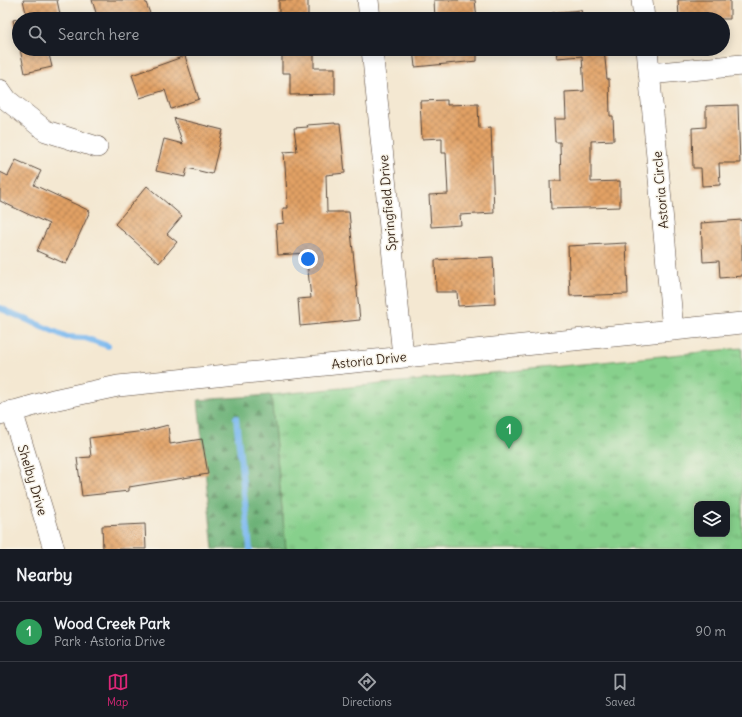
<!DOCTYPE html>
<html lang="en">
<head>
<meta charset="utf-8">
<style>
	:root { --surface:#171b24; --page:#242831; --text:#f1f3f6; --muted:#9ea1a6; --line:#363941; --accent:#db2777 }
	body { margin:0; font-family:Delius,sans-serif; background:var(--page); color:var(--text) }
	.controls { position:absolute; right:12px; bottom:12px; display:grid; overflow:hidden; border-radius:8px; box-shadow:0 2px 10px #0003 }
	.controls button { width:36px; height:36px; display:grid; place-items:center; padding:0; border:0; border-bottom:1px solid var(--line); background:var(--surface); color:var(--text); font:20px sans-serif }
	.you { position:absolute; left:308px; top:259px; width:14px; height:14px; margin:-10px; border:3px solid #fff; border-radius:50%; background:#1a73e8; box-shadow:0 0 0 6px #1a73e833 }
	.badge { display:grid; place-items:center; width:26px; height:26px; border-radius:50%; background:var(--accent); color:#fff; font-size:13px; font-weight:700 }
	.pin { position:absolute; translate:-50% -33px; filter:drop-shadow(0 1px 2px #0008) }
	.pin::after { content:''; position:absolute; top:21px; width:14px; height:12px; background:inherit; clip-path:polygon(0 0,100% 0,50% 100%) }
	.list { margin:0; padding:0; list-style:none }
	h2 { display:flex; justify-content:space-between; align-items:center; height:52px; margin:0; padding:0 16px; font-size:17px }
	h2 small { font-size:13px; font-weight:400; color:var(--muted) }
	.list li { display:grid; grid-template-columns:26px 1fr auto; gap:12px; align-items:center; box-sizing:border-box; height:60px; padding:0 16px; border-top:1px solid var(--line) }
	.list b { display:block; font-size:15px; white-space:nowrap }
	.list p { margin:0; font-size:13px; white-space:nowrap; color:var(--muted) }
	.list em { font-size:13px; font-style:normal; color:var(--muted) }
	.icon { flex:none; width:22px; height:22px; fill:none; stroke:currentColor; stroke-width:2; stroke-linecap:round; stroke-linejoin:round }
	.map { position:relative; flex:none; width:742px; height:549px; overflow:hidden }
	.search { position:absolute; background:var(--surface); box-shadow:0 2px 10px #0003; left:12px; right:12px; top:12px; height:44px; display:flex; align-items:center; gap:10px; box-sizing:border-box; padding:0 14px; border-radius:22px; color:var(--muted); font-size:15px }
	.sheet { height:112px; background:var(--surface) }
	nav { display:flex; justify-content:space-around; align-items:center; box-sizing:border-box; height:56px; border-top:1px solid var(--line); background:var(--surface); font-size:11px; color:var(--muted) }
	nav a { display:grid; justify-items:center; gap:2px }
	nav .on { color:var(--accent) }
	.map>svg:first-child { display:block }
	.grass { fill:url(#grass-tufts); stroke:#617d55; fill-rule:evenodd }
	.forest { fill:url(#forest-firs); stroke:#546e4b }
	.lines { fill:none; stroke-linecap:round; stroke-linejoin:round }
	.stream { stroke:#7cb9ef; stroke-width:6 }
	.building { fill:url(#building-cross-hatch) }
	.minor-casing { stroke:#574639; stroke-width:22 }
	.minor { stroke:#fff; stroke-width:21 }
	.labels { text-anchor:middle; stroke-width:3; stroke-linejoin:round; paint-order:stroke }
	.street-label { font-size:13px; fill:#3b2a1e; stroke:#f7f3e8 }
</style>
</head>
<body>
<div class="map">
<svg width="742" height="549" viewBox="0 0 742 549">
	<defs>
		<pattern id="grass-tufts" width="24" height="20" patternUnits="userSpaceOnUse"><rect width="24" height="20" fill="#87d08c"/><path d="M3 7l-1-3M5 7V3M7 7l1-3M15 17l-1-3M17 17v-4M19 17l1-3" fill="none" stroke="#70a972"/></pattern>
		<pattern id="forest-firs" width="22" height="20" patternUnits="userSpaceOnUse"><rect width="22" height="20" fill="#6db278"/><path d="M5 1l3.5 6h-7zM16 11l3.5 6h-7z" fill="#5b9162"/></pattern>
		<pattern id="building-cross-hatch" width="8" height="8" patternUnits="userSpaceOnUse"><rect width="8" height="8" fill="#e2a165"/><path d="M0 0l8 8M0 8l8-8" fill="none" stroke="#b88353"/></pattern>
	</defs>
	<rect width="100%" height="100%" fill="#f7f3e8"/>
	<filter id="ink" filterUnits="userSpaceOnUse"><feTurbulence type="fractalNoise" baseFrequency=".025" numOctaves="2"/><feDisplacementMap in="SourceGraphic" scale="8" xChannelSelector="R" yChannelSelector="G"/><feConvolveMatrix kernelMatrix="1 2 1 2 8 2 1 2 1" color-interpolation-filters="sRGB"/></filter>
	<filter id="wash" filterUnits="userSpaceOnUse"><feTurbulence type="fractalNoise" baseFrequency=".012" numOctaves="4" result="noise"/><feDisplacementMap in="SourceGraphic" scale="16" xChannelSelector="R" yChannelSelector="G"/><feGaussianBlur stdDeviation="0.9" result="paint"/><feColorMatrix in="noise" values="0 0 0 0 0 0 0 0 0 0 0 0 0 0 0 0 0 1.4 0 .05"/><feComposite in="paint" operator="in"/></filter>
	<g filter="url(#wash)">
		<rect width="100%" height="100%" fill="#f4e8d2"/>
		<!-- grass -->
		<path class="grass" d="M742 348V549H286L271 395ZM697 504H727V534H697Z"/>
		<!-- forest -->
		<path class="forest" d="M271 395 286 549H213L198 400Z"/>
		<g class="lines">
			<!-- stream -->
			<path class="stream" d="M0 308 67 337 85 338 108 346
				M236 418 250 549"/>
		</g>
		<g id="blocks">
			<!-- building -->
			<path class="building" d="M23 0H57L61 19H19V46L13 20 27 17Z
				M92 0H145L152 19H98Z
				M279 0H308V19H279Z
				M434 0H475L477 19H435Z
				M678 0H730V19H679Z
				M581 10 583 19H553L552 13Z
				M20 49H54L48 50 52 67 25 73Z
				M413 49H477V61L415 67Z
				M556 49H604L607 79H609L610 116H613L614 140 591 141V182L620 181V207L551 209 550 181H561L560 142H555L554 119H566L565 92 584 91 582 56 557 58Z
				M282 51H314V68H335V94L290 95V73H282Z
				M185 56 199 99 171 109 165 90 140 98 132 75Z
				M447 100V105L478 104 479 128 491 127 494 213 460 215 461 225 431 227 429 195 448 194 446 153H442V138L422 139 420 101Z
				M738 105 740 163H719L720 185 702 186 701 168H693L692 128 706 127V106Z
				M174 118 223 130 212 174 187 168 185 177 156 171 164 139 183 144Z
				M335 123V124H340L345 173 326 175 327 212H349L360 320 300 326 298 299 311 298 306 253 278 255 276 224 284 223 283 208H288L284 152 297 151 294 128 308 127 307 125Z
				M16 160 41 171 34 185 90 211 66 264 37 251 49 224 0 201V172L8 176Z
				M147 186 182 216 167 234 177 242 159 263 115 224Z
				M742 220V276L720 278 719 261 703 262 701 223Z
				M626 243 628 294 570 296 568 246Z
				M493 257 495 304 458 306 457 292H436L435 260Z
				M168 425 170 444 202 439 208 474 129 487V491L82 496 77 458 91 457 89 438 145 431Z
				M145 524 146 549H103L102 526Z"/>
		</g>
	</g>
	<g filter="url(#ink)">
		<use href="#blocks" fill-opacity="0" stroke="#574639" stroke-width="1"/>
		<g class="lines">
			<defs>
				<path id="minor" d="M368 0 370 19
					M642 0 644 19
					M372 49 403 356
					M647 49 673 330
					M649 74 742 65
					M0 90 7 100 46 131 97 147
					M12 411 54 549
					M0 415 53 400 118 386 742 323"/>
			</defs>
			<!-- minor casing -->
			<use href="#minor" class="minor-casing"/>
			<!-- minor -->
			<use href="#minor" class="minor"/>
		</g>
	</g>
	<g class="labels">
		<!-- street labels -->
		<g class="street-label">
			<text transform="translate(660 190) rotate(-95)" y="5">Astoria Circle</text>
			<text transform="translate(387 203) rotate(-95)" y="5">Springfield Drive</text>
			<text transform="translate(369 360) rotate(-6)" y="5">Astoria Drive</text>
			<text transform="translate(33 480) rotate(73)" y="5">Shelby Drive</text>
		</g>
	</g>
</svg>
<div class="controls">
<button><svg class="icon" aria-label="layers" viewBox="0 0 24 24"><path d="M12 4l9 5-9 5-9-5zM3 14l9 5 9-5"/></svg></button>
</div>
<div class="you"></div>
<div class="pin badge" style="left:509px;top:449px;background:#2e9e5b">1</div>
<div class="search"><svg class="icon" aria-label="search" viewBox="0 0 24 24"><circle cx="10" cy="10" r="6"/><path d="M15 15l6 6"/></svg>Search here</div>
</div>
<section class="sheet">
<h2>Nearby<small></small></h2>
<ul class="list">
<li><span class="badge" style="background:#2e9e5b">1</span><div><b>Wood Creek Park</b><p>Park · Astoria Drive</p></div><em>90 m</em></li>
</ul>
</section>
<nav>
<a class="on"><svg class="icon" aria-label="map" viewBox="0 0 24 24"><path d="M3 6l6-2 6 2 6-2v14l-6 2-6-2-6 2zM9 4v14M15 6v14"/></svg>Map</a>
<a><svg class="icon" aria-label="directions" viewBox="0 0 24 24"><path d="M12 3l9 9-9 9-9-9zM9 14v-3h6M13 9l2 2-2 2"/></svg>Directions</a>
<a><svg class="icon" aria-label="saved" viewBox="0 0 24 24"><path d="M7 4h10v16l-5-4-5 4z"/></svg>Saved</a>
</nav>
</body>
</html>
